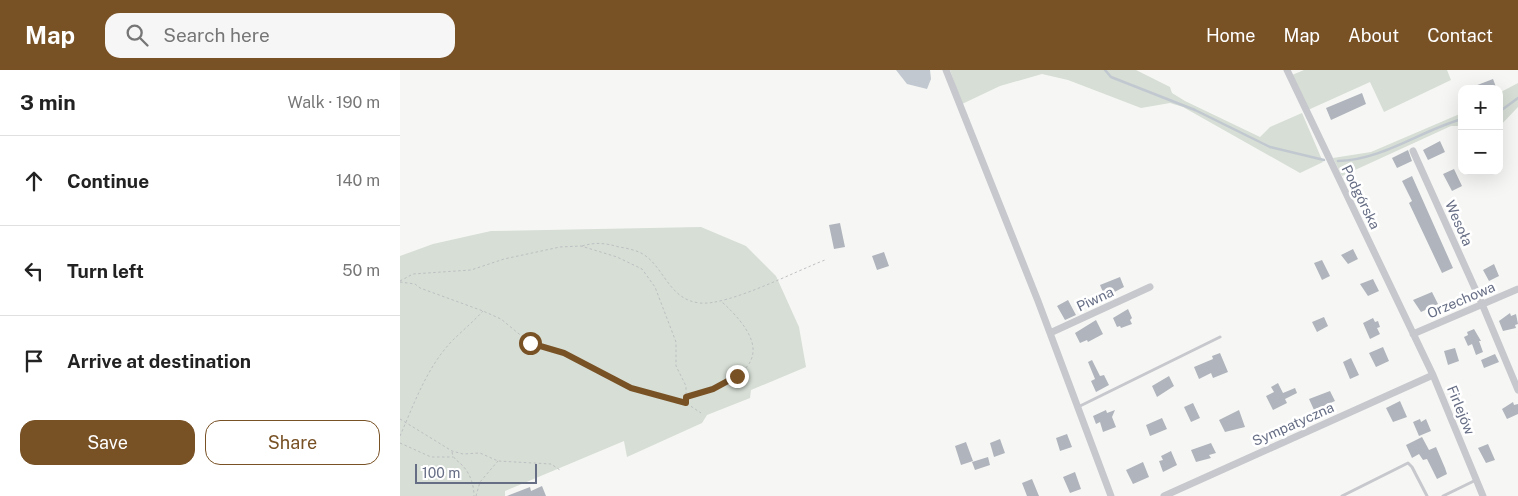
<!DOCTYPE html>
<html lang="en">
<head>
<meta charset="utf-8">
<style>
	:root { --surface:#fff; --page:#f6f6f6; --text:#222; --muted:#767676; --line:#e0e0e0; --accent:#785125 }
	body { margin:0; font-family:"Public Sans",sans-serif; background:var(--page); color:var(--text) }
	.controls { position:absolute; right:15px; top:15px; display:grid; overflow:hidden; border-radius:10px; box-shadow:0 5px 20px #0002 }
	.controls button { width:45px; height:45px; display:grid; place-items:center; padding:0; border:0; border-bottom:1px solid var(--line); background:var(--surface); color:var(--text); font:25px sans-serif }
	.scale { position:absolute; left:15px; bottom:12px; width:122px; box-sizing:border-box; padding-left:5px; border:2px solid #666e85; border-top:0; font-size:14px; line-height:18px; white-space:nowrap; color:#666e85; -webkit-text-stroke:4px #fff; paint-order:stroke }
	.stop { position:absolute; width:15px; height:15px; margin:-11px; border:4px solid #785125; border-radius:50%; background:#fff }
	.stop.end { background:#785125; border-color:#fff; box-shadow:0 1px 5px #0008 }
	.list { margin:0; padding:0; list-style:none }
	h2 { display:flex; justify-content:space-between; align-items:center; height:65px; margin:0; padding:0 20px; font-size:21px }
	h2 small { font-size:16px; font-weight:400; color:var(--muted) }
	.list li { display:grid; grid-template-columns:32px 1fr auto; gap:15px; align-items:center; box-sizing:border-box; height:90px; padding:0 20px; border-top:1px solid var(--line) }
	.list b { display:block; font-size:19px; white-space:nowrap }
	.list em { font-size:16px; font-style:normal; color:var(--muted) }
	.actions { display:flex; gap:10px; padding:15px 20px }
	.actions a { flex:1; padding:11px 0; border:1px solid var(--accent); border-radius:15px; text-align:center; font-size:18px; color:var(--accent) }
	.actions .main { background:var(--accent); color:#fff }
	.icon { flex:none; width:28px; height:28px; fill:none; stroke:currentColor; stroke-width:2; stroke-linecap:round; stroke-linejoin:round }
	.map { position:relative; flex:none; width:1118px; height:426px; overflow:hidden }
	header { display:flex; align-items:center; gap:30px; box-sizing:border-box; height:70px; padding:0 25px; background:var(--accent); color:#fff }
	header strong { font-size:24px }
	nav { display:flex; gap:28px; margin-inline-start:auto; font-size:18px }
	.search { width:350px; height:45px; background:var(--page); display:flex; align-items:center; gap:12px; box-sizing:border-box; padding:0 18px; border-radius:15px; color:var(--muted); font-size:19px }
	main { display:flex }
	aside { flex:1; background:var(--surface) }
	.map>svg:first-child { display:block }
	.green { fill:#d6ded5 }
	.water { fill:#c2c8d0 }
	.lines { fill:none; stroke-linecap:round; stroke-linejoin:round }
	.stream { stroke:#c2c8d0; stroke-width:2.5 }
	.building { fill:#b0b4bc }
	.path { stroke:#bebfc2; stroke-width:1; stroke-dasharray:2.5 2.5; stroke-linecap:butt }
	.service { stroke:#c7c8cd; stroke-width:3 }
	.minor { stroke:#c7c8cd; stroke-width:7 }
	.route { stroke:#785125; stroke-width:6 }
	.labels { text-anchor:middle; stroke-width:5; stroke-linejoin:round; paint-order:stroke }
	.street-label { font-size:14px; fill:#666e85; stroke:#fff }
</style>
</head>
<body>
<header>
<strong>Map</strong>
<div class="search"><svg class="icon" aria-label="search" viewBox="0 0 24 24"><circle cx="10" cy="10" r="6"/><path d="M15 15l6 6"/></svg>Search here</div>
<nav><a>Home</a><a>Map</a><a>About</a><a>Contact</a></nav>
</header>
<main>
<aside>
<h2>3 min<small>Walk · 190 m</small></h2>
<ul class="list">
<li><svg class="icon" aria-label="ahead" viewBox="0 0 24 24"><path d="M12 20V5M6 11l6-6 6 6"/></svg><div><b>Continue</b></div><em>140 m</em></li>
<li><svg class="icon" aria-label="left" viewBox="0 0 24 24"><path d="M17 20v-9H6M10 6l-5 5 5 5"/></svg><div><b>Turn left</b></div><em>50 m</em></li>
<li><svg class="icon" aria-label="arrive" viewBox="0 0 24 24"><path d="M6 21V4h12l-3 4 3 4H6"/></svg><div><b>Arrive at destination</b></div></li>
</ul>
<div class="actions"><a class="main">Save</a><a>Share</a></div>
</aside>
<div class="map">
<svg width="1118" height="426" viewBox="0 0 1118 426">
	<rect width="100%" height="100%" fill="#f6f7f4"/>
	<!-- green -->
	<path class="green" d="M550 0H736L770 17 772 23 785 31 860 67 870 57 902 43 923 92 900 103 783 37 770 33 741 38 668 10 642 4 600 16 562 34Z
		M904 0H1047L1051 10 984 42 970 12 908 40 892 5Z
		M1118 13V37L1099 57V23Z
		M1062 43V56H1051L942 106 933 88 971 82Z
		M301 157 346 176 376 206 399 257 406 297 351 320 350 328 307 345 302 353 227 387 224 371 105 421V426H0V186L33 174 91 161Z"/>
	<!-- water -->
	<path class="water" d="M496 0H530L531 9 527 19 507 14Z"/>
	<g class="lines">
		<!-- stream -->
		<path class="stream" d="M705 0 711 7 795 40 870 77 924 90
			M1099 42 1118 28
			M938 91C982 90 1020 61 1062 49"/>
	</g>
	<!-- building -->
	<path class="building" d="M1093 9 1096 17 1092 19H1067Z
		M962 23 966 34 931 50 926 38Z
		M1040 71 1045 82 1028 90 1023 80Z
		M1008 80 1012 91 997 98 992 88Z
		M1054 99 1062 116 1052 121 1043 104Z
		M1012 106 1053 198 1042 203 1009 133 1012 131 1002 111Z
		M440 153 445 177 434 179 429 155Z
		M953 179 958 189 948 194 941 185Z
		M484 182 489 196 477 200 472 186Z
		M922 190 930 206 922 210 914 193Z
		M1094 194 1099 206 1089 211 1083 200Z
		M720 207 724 217 705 227 700 215Z
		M973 209 979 221 968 226 960 214Z
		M1032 222 1038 234 1021 242 1013 230Z
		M668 230 676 245 665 250 657 236Z
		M728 239 732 248 730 250 732 254 721 258 720 256 717 257 713 248Z
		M1110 243 1111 246 1116 244 1118 254 1115 255 1116 258 1103 261 1099 251Z
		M924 247 928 256 917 262 912 252Z
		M973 248 975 252 978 251 980 257 977 258 980 264 970 269 963 253Z
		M696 250 703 264 688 272 687 270 680 273 675 263Z
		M1074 259 1081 271H1079L1083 282 1076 285 1072 274 1068 276 1064 267 1068 265 1067 262Z
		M983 277 989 291 976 297 969 283Z
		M1055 278 1059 291 1048 295 1044 281Z
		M820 283 828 302 813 308 811 303 799 309 794 297 813 289 812 286Z
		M1095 284 1099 292 1084 298 1081 290Z
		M951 288 959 305 950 309 943 292Z
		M692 290 700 306 704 305 709 315 696 322 691 311 695 309 688 292Z
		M769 306 774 316 757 327 752 316Z
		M878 313 883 323 895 318 897 323 885 329 887 333 873 340 866 326 874 322 871 317Z
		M930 321 935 331 914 340 909 329Z
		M1000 331 1007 347 993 352 986 338Z
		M1113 332 1114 335 1118 334V344L1107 349 1102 339Z
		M793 333 800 348 791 352 784 337Z
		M706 340 707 343 715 340 712 347 716 357 703 362 700 352 696 354 693 346Z
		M839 340 845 357 825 362 819 350Z
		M762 348 767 359 750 366 746 355Z
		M1020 349 1021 352 1026 349 1031 361 1019 366 1013 352Z
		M667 364 672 377 660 381 656 368Z
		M1022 367 1029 380 1036 377 1045 398 1047 404 1037 409 1027 389 1023 390 1019 384 1012 388 1006 375Z
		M600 369 605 383 594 387 590 373Z
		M566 372 573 391 561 395 555 376Z
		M811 373 816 383 809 385 811 388 796 392 791 380Z
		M1088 374 1095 390 1086 393 1078 378Z
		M771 381 777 395 763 402 759 391 763 390 761 386Z
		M588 387 590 395 575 400 572 392Z
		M743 392 749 407 733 414 726 400Z
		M675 402 681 419 670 423 663 407Z
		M632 409 639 426H627L622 413Z
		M142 416 146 426H107L130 417 131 421Z"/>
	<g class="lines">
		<!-- path -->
		<path class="path" d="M182 176C196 172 205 173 219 177 226 178 235 180 241 183 264 195 268 230 300 233 328 236 396 201 425 190
			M0 211 13 204 71 200 104 189 160 177 181 176 217 187 242 199 255 217 276 272V296L286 316V333
			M0 212 15 214 20 218 83 241 101 249 130 273 164 283 231 318 286 333 301 343
			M288 326C350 308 380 285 322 232
			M0 349 52 381 63 384 80 383 98 391 151 394 160 400
			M0 366C14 334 27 297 52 271 62 261 73 252 83 241
			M0 373 31 387H53
			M52 382C53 389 57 390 62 395 70 403 74 415 74 426
			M76 426 80 412 98 391"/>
		<!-- service -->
		<path class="service" d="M678 337 820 267
			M942 426 1008 393 1012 397 1027 426
			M1043 426 1076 410"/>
		<!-- minor -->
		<path class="minor" d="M546 0 638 231 711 426
			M887 0 1033 305 1083 426
			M1013 81 1082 234 1118 320
			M650 263 750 217
			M1013 264 1118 219
			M764 426 1033 305"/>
	</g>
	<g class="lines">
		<!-- route -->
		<path class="route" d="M130 273 164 283 231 318 286 333V327L313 319 337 306"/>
	</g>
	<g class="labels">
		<!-- street labels -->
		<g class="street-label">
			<text transform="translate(961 127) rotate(64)" y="5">Podgórska</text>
			<text transform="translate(1059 153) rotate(66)" y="5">Wesoła</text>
			<text transform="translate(695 229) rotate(-25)" y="5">Piwna</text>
			<text transform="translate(1061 230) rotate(-23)" y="5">Orzechowa</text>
			<text transform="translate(1061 340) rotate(68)" y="5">Firlejów</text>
			<text transform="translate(893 354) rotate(-24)" y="5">Sympatyczna</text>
		</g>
	</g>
</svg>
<div class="controls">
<button>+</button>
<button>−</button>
</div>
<div class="scale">100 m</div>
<div class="stop" style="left:130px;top:273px"></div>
<div class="stop end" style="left:337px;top:306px"></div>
</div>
</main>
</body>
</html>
